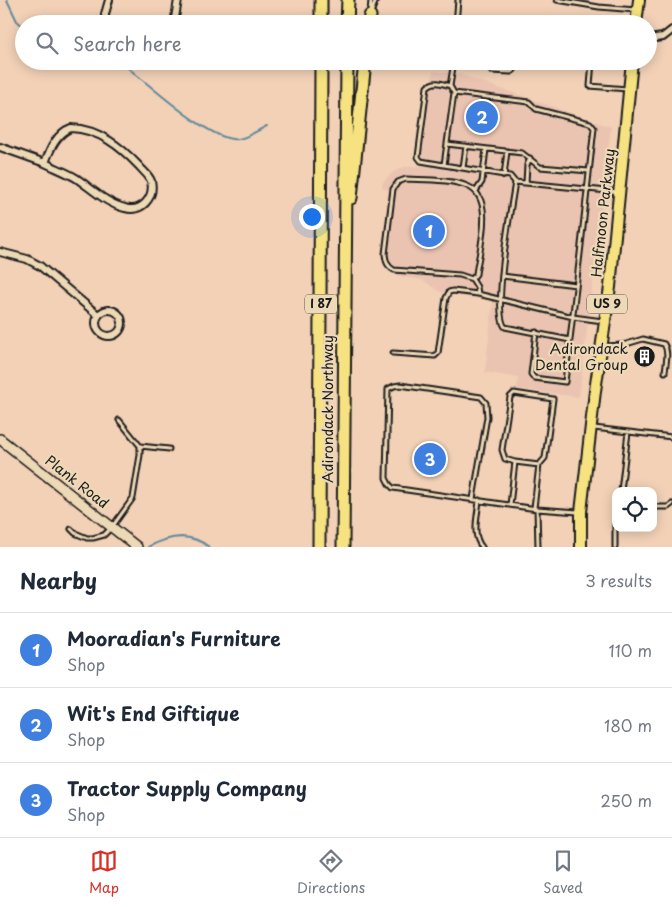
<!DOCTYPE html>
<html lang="en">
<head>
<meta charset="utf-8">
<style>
	:root { --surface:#fff; --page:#f2f2f3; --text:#1f2937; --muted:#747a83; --line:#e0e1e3; --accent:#d93025 }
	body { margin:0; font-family:"Playpen Sans",sans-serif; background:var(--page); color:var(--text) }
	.controls { position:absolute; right:15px; bottom:15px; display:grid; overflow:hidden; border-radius:10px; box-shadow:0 2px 12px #0003 }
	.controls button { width:45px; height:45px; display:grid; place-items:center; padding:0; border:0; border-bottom:1px solid var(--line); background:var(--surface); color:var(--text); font:25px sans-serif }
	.you { position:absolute; left:311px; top:216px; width:18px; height:18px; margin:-12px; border:4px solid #fff; border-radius:50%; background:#1a73e8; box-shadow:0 0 0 8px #1a73e833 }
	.badge { display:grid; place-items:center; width:32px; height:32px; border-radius:50%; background:var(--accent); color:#fff; font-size:16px; font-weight:700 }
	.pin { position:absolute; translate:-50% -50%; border:2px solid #fff; box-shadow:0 1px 5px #0006 }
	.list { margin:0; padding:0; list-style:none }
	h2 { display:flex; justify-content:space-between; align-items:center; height:65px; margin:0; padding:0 20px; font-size:21px }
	h2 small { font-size:16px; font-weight:400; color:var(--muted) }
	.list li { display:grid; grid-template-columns:32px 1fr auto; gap:15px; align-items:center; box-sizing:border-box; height:75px; padding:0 20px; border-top:1px solid var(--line) }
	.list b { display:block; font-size:19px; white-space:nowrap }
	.list p { margin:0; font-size:16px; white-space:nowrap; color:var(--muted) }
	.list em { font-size:16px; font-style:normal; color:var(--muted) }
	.icon { flex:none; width:28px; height:28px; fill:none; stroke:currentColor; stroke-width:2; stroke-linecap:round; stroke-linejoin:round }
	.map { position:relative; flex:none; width:672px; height:547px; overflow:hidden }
	.search { position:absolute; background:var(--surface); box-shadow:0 2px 12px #0003; left:15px; right:15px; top:15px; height:55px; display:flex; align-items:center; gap:12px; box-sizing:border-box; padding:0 18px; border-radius:28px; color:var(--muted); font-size:19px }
	.sheet { height:290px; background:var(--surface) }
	nav { display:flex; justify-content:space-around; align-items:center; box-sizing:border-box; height:70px; border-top:1px solid var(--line); background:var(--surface); font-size:14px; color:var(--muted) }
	nav a { display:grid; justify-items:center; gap:2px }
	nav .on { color:var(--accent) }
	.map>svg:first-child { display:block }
	.built { fill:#ebc4b1 }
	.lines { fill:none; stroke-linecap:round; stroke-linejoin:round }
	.stream { stroke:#628a9c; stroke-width:2 }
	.lane-casing { stroke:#1c1c1c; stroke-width:7 }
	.street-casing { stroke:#1c1c1c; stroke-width:10 }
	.secondary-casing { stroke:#1c1c1c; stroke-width:12 }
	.primary-casing { stroke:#1c1c1c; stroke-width:14 }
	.highway-casing { stroke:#1c1c1c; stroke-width:15 }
	.lane { stroke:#eed9b7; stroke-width:3 }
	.street { stroke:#eed9b7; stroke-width:6 }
	.secondary { stroke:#eed9b7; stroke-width:9 }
	.primary { stroke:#f6e281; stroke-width:10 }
	.highway { stroke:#f6e281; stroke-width:11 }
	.labels { text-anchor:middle; stroke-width:4.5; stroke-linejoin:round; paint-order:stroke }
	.shield { fill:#eed9b7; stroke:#5b554a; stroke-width:1 }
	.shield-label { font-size:12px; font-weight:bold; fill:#1c1c1c }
	.street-label { font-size:14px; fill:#1c1c1c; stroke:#eed9b7 }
	.poi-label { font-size:14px; fill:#1c1c1c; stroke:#eed9b7; text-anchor:end }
</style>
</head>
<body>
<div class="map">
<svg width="672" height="547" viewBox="0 0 672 547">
	<rect width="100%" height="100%" fill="#f2d1b7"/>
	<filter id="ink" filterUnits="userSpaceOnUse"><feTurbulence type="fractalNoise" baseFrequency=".02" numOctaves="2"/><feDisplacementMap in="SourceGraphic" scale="10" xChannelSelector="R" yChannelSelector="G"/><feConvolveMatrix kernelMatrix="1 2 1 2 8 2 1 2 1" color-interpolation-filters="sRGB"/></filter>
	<g filter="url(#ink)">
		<!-- built -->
		<path class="built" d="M433 71 459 74 611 127 579 397 517 389 518 378 485 372 493 301 442 293 422 280 398 276 387 269 382 259 388 190 382 187 383 182 393 172 404 167 420 166Z"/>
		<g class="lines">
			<!-- stream -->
			<path class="stream" d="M7 0 17 21 24 27
				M119 61C144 79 210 143 238 139 247 138 258 130 267 126
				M148 547C168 536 190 532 209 547"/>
			<defs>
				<path id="lane" d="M557 0 599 7 636 10
					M370 13 371 0
					M371 13 376 0
					M456 24 458 0
					M489 61 488 67 491 71 511 72 514 70 515 61
					M592 61 590 86 627 89
					M450 86 454 61
					M447 144 522 153 540 167 589 171
					M444 165 421 161 418 157 427 87C434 80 441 83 450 86L454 93
					M463 168 466 146
					M504 176 507 151
					M406 179C425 180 449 179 467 186 496 197 479 250 476 274L472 279 460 275 394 270C387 266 386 262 385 254L393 189 398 182Z
					M515 182C511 207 492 312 505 327L570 340
					M526 183 527 165 530 158
					M476 191 482 182 486 149
					M502 276 576 285
					M472 279 477 287 478 294 573 317 603 321
					M536 332 531 374 534 378 565 382C575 297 585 213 594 128L590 123 536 109 529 102 454 93 444 165 510 176 515 182 587 189 618 192
					M604 346 623 345 643 339 664 344C669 352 666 362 665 372
					M393 353 435 356 438 353 446 298 449 292 453 291 478 294
					M594 428 672 437
					M140 446 169 449
					M515 462 505 459 502 450 510 397 514 393 553 399 545 458 539 465
					M621 491 628 432
					M473 499 487 417 486 403 481 397 400 385 394 386 388 389 386 478 389 484 393 488 537 509 578 512
					M479 500C478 515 471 535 482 547
					M510 505 515 462 539 465 534 508
					M653 507H668L672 504
					M537 509 538 547
					M615 524V547
					M71 529 75 533 87 538H93L104 535 112 527 133 498 140 455V446L119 420"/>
				<path id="street" d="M105 24V14L109 0
					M174 24 178 0
					M648 39 663 37 672 30
					M71 128C99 129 121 147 139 166 143 171 149 175 151 181 155 198 141 213 125 208 107 204 91 188 76 178 66 172 55 168 45 163 50 149 57 133 71 128Z
					M0 147 45 163
					M0 252 27 259 40 266 98 315
					M96 323a13 13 0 1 1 26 0a13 13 0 1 1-26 0Z"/>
				<path id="secondary" d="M0 439 137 547"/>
				<path id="primary" d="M636 24 639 0
					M581 547V512L595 391 610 287 632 61"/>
				<path id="highway" d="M321 0V24
					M347 24 348 0
					M369 24 370 16
					M351 198 365 61
					M319 547 321 61
					M343 547 347 61"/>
			</defs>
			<!-- lane casing -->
			<use href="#lane" class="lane-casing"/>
			<!-- street casing -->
			<use href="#street" class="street-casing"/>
			<!-- secondary casing -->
			<use href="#secondary" class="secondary-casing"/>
			<!-- primary casing -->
			<use href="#primary" class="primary-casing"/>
			<!-- highway casing -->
			<use href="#highway" class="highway-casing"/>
			<!-- lane -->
			<use href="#lane" class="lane"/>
			<!-- street -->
			<use href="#street" class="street"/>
			<!-- secondary -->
			<use href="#secondary" class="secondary"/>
			<!-- primary -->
			<use href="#primary" class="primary"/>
			<!-- highway -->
			<use href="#highway" class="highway"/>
		</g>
	</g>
	<!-- icons -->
	<defs>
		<symbol id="building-disc" viewBox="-11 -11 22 22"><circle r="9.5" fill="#1c1c1c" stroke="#eed9b7"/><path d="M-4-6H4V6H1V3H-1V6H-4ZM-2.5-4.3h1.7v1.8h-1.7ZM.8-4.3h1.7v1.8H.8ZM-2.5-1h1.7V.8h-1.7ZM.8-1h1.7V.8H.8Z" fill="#fff"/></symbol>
	</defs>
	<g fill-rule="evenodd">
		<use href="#building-disc" x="632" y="344" width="25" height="25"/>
	</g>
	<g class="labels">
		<!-- shield labels -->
		<g class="shield">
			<rect x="305" y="294.5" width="32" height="19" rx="4"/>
			<rect x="587" y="294.5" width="40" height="19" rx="4"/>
		</g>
		<g class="shield-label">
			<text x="321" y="308">I 87</text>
			<text x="607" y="308">US 9</text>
		</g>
		<!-- street labels -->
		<g class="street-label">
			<text transform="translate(603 213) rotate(-84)" y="5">Halfmoon Parkway</text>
			<text transform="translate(328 409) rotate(-90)" y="5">Adirondack Northway</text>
			<text transform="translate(77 482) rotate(38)" y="5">Plank Road</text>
		</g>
		<!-- poi labels -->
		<g class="poi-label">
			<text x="628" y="354">Adirondack<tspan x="628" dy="16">Dental Group</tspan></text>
		</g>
	</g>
</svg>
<div class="controls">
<button><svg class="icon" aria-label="locate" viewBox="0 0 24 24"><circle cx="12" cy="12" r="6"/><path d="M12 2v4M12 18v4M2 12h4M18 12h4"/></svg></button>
</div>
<div class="you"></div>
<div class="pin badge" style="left:429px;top:231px;background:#3f7fe0">1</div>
<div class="pin badge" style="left:482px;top:117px;background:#3f7fe0">2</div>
<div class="pin badge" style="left:430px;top:459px;background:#3f7fe0">3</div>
<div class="search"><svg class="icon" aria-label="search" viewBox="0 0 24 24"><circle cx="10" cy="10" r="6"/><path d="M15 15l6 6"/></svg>Search here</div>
</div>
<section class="sheet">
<h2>Nearby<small>3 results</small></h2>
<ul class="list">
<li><span class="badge" style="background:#3f7fe0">1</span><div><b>Mooradian's Furniture</b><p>Shop</p></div><em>110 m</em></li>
<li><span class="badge" style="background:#3f7fe0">2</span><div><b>Wit's End Giftique</b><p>Shop</p></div><em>180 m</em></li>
<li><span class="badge" style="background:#3f7fe0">3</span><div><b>Tractor Supply Company</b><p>Shop</p></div><em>250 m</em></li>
</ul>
</section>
<nav>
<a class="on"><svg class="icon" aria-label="map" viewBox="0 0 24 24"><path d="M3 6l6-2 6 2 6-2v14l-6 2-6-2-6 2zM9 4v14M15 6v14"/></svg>Map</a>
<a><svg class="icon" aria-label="directions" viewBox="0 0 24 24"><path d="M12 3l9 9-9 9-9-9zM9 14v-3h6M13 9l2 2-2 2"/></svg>Directions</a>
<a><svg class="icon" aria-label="saved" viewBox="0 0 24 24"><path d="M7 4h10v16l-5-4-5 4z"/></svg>Saved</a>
</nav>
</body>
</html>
